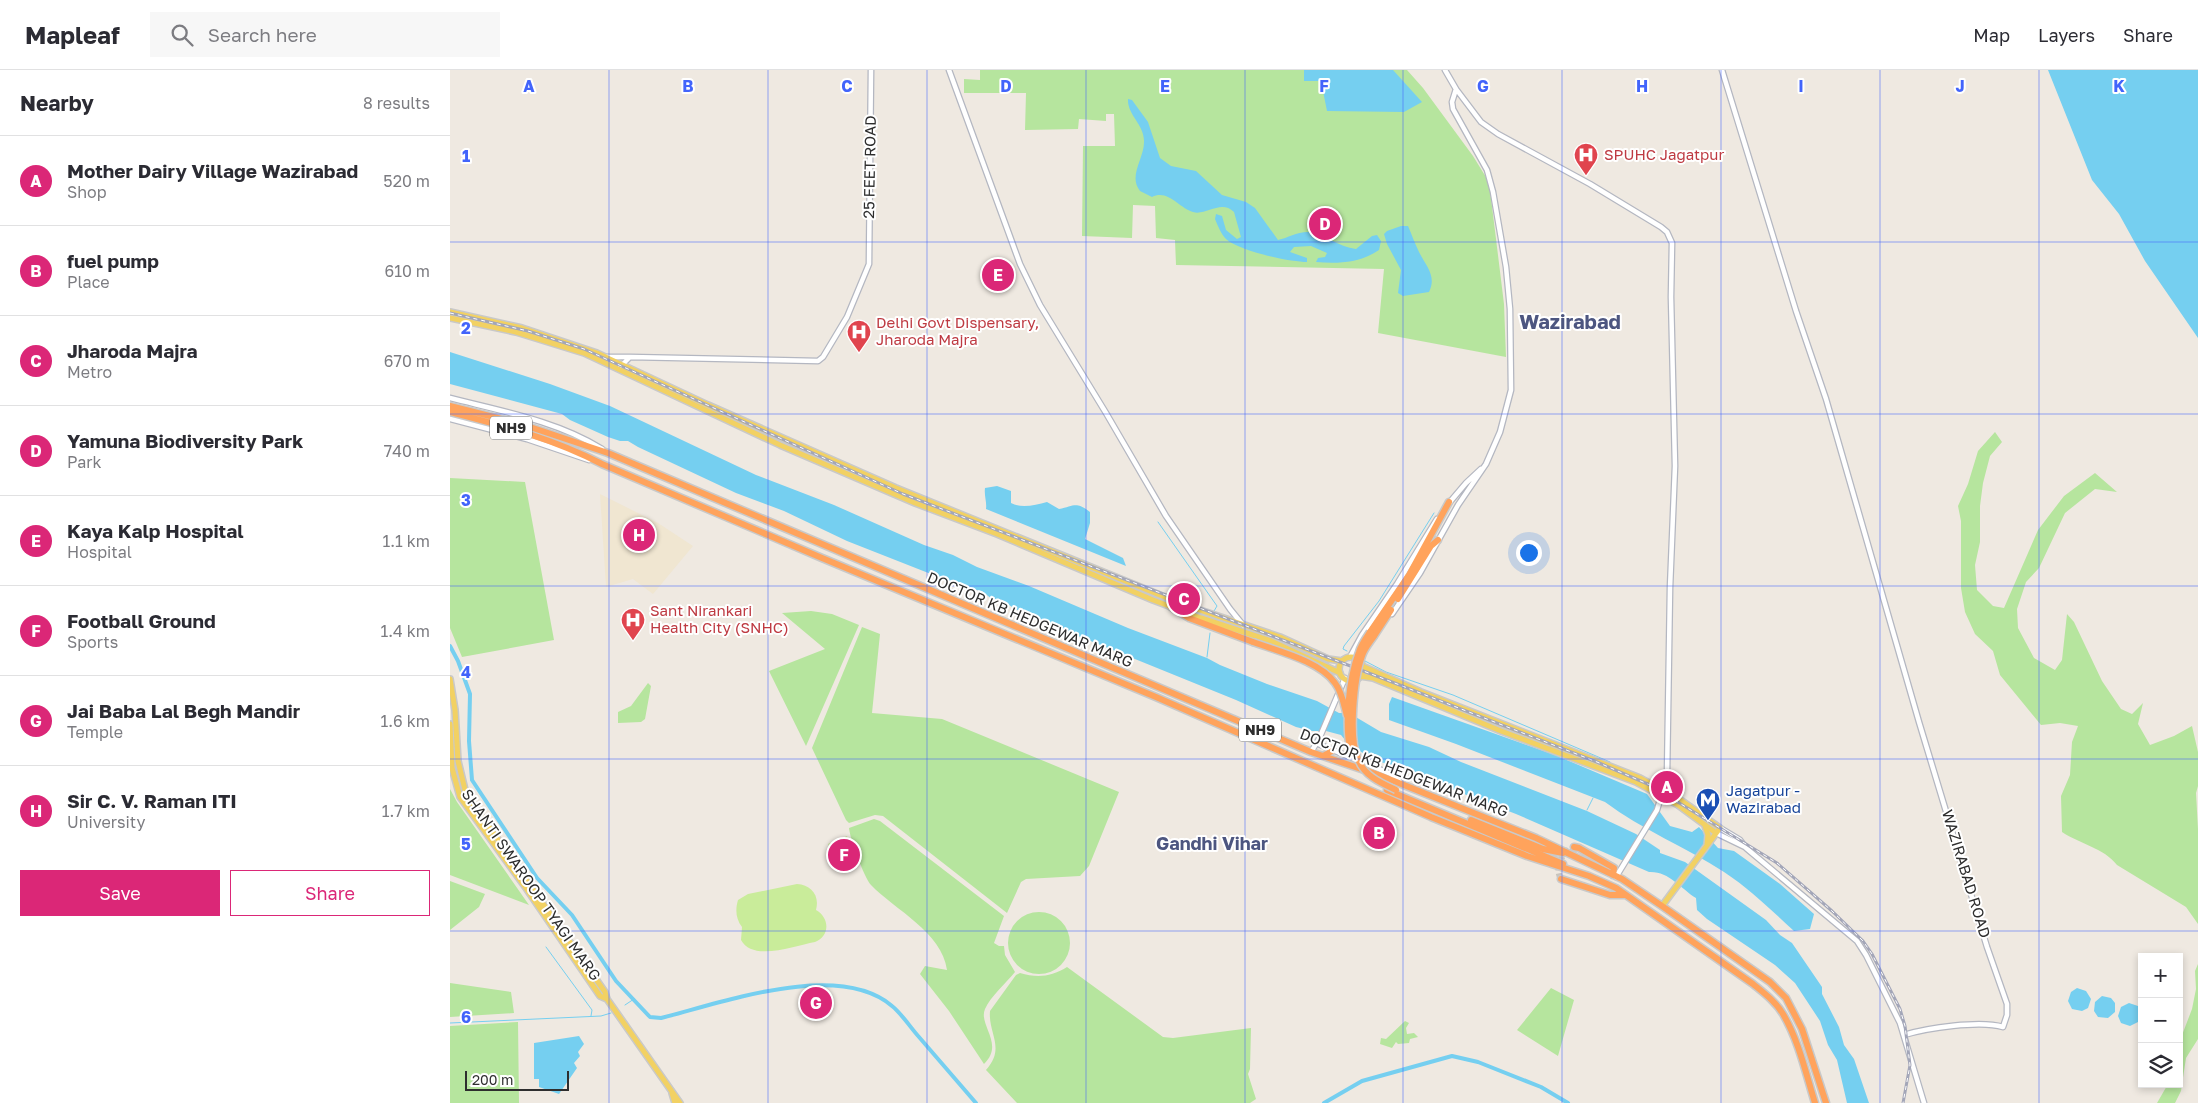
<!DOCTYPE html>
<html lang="en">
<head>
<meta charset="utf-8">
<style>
	:root { --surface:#fff; --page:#f7f7f7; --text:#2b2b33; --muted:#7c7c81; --line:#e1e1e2; --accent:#db2777 }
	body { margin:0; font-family:"Golos Text",sans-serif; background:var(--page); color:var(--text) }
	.controls { position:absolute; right:15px; bottom:15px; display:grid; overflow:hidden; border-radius:0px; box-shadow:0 2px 8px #0003 }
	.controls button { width:45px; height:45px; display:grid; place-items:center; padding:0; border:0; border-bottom:1px solid var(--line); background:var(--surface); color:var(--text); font:25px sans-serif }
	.scale { position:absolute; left:15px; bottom:12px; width:104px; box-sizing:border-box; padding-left:5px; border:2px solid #2e2e2e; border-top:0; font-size:14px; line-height:18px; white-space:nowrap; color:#2e2e2e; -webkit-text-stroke:4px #fff; paint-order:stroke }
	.you { position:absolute; left:1078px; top:482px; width:18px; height:18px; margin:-12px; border:4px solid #fff; border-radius:50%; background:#1a73e8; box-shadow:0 0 0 8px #1a73e833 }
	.badge { display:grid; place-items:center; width:32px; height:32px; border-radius:50%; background:var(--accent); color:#fff; font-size:16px; font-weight:700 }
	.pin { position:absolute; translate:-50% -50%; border:2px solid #fff; box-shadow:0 1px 5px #0006 }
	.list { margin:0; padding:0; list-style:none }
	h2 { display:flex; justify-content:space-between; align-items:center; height:65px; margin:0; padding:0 20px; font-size:21px }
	h2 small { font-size:16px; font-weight:400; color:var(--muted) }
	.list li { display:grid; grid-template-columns:32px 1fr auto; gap:15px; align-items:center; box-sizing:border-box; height:90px; padding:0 20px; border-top:1px solid var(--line) }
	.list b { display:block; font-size:19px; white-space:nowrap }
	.list p { margin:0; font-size:16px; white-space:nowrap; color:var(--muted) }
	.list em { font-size:16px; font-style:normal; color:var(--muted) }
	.actions { display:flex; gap:10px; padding:15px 20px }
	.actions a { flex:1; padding:11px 0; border:1px solid var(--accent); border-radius:0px; text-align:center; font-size:18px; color:var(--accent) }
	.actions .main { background:var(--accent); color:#fff }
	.icon { flex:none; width:28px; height:28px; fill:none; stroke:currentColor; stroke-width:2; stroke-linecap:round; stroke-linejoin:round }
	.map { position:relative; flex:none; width:1748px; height:1033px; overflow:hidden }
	header { display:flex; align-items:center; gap:30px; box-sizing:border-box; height:70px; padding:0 25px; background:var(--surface); border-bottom:1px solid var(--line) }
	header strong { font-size:24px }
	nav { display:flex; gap:28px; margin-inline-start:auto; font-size:18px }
	.search { width:350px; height:45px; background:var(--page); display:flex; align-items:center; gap:12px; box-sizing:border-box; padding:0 18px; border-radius:0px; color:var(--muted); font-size:19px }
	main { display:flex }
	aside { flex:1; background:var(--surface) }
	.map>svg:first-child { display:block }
	.education { fill:#f0e6d1 }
	.green { fill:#b6e59e }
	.pitch { fill:#c9ec9a }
	.water { fill:#75cff0 }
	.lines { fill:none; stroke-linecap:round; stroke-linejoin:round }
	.stream { stroke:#75cff0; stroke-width:1 }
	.canal { stroke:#75cff0; stroke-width:4 }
	.highway-tunnel { stroke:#c8c4bd; stroke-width:6; stroke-dasharray:6 3; stroke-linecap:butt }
	.minor-casing { stroke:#b4b7c1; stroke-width:7 }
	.major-casing { stroke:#c9c9c9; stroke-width:8 }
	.highway-casing { stroke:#c9c9c9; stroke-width:9 }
	.minor { stroke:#fff; stroke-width:4.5 }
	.major { stroke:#f2d163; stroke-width:5 }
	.highway { stroke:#ffa35c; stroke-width:6 }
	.rail-casing { stroke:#a3a6b8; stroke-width:3 }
	.rail { stroke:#fff; stroke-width:1; stroke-dasharray:4; stroke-linecap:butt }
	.highway-bridge-casing { stroke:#c9c9c9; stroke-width:9; stroke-linecap:butt }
	.highway-bridge { stroke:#ffa35c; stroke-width:6 }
	.grid { fill:none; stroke:#4264fb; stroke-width:1; stroke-opacity:0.55 }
	.labels { text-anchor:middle; stroke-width:4; stroke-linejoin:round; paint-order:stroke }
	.shield { fill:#fff; stroke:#6d6d6d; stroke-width:1 }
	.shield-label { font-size:14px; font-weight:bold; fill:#2e2e2e }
	.health-label { font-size:15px; fill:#be3a42; stroke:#fff; text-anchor:start }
	.street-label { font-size:15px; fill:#2e2e2e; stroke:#fff }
	.transit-label { font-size:15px; fill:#164399; stroke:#fff; text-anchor:start }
	.quarter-label { font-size:18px; font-weight:bold; fill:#4d5680; stroke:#fff }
	.district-label { font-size:20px; font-weight:bold; fill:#4d5680; stroke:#fff }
	.grid-label { font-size:16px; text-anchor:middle; font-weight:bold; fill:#4264fb; stroke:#fff; stroke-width:4; stroke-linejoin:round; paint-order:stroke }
</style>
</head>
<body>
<header>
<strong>Mapleaf</strong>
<div class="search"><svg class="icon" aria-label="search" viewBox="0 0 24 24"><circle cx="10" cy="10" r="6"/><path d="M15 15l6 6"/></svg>Search here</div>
<nav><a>Map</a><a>Layers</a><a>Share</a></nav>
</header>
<main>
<aside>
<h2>Nearby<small>8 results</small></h2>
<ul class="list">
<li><span class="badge">A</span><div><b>Mother Dairy Village Wazirabad</b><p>Shop</p></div><em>520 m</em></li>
<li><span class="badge">B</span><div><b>fuel pump</b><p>Place</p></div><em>610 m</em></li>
<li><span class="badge">C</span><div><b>Jharoda Majra</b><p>Metro</p></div><em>670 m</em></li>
<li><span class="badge">D</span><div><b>Yamuna Biodiversity Park</b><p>Park</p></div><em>740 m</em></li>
<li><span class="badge">E</span><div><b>Kaya Kalp Hospital</b><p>Hospital</p></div><em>1.1 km</em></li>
<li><span class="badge">F</span><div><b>Football Ground</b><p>Sports</p></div><em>1.4 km</em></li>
<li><span class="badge">G</span><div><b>Jai Baba Lal Begh Mandir</b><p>Temple</p></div><em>1.6 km</em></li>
<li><span class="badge">H</span><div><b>Sir C. V. Raman ITI</b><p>University</p></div><em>1.7 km</em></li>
</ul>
<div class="actions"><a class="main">Save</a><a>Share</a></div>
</aside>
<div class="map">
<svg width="1748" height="1033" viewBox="0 0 1748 1033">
	<rect width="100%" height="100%" fill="#efe9e1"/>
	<!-- education -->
	<path class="education" d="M150 424 208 453 243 476 203 524 183 509 156 517Z"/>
	<!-- green -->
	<path class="green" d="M530 0H957L973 18 1023 86 1039 112 1054 234 1056 287 928 263 934 199 726 195 725 170 706 168 705 136 683 135 682 168 632 166 633 76H665L664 44H656V51L629 49 628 59 575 60 576 23H514V9L530 10Z
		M1545 362 1552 372 1540 386 1533 413 1530 436V472L1525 495 1527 520 1543 536 1554 538 1588 460 1614 426 1645 403 1667 422 1645 419 1615 443 1589 498 1576 512 1567 539 1568 558 1584 588 1605 600 1612 590 1617 544 1624 552 1652 611 1671 639 1682 644 1693 633 1688 654 1700 675 1724 666 1742 656 1748 682V716L1746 723 1748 759V854L1736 837 1667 795C1654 778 1630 774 1612 762L1611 726 1620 705 1622 672 1628 656 1610 653 1591 655 1550 605 1543 581 1525 564 1515 542 1511 518V451L1508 436 1518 414 1528 381Z
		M0 408 75 412 104 570 12 587 0 558Z
		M361 541 382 544 409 555 356 676 319 601 375 579 332 543Z
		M412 557 430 564 422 643 492 649 669 722 639 796 630 806 576 809 571 812 557 843 433 746 425 745 399 753 396 750 362 678Z
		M198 613 201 616 195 649 191 652 168 653V642L181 636Z
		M0 719 7 732 79 835 0 805Z
		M424 749 430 751 554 846 544 873 549 876H554L555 885 565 902C557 912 540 927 535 939 528 955 555 974 534 994L499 941 470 904 475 896 497 900C492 862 445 840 421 815 414 807 400 769 399 758Z
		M0 811 35 824 29 837 0 860Z
		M558 873a31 31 0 1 1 62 0a31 31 0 1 1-62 0Z
		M1748 894V969L1736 988 1731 1021 1725 1033H1707L1718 1014H1729V973L1742 939 1746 919 1745 901Z
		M617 897 713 967 723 968 801 958 800 999 798 1004 806 1029 800 1033H567L536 1000C556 978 538 964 540 941L566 905 570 903C587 908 601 907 617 897Z
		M0 913 61 922 64 943 0 947Z
		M1101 918 1124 930 1108 986 1067 960Z
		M955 951 959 953 956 958 957 964 964 963 968 967 960 969 959 973 948 974 946 972 942 978 930 974 931 968 936 969Z
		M68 952 69 1033H0V956Z"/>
	<!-- pitch -->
	<path class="pitch" d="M397 766 409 795 398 800 395 795 388 798 378 774Z
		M347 814C361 815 370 825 366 840 380 848 380 866 365 872 344 876 303 892 291 870L292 857C286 849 285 840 288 830L298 824Z"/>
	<!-- water -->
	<path class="water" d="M854 0H943L972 32 954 42 877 41 871 11H854Z
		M1598 0H1748V268L1695 191 1669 144 1642 110Z
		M678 29 682 30 698 52 710 88 721 96 746 101 772 125 796 132 805 138 828 170C838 168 846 162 858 162 872 163 889 177 906 179L922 166 927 165 931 171 929 180C910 193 888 194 866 192L868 188 875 187 877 183 861 176 844 177 840 182 857 188V192C840 192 789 181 776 169 771 164 768 156 765 149L766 144 772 146 776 160 787 169 791 167 784 142C771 129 756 146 743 142 729 138 718 119 702 127L690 121C678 106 694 89 694 72 695 55 677 45 678 29Z
		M951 156H958C962 165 965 174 969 182 976 196 987 206 979 222L953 226 948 223 951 200 937 174 934 164 937 161Z
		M0 282 100 314 160 336 306 405 384 435 474 475 503 485 527 497 579 516 678 558 757 588 770 595 817 614 867 631 889 643H899L931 662 979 677 1011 692 1137 741 1186 764 1210 780V783L1235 792 1316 850 1330 865 1342 873 1372 917V924L1389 957 1394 975 1404 989 1419 1033H1397L1387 990 1378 975 1370 951 1345 913 1325 895 1257 849 1247 840 1246 828C1230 818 1219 801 1199 802L1066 744 926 690 900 676 891 665 876 661H862L846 657 786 630 574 544 549 529 543 530 532 521 519 519 397 471 334 441 286 423 188 377 178 371H170L158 367 120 350 112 344 0 314Z
		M547 416 561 421V433C572 439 585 435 597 432L609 439C624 436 626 431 640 442V453L635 469 673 488 676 496 536 439C537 432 534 426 535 418Z
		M942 627 1105 685 1197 724 1220 756 1242 762 1249 757 1268 778 1284 781 1330 814 1364 844 1360 859 1344 861C1322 841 1300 819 1274 802 1236 777 1192 760 1155 732L1006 674 939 650V634Z
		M1627 918 1636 921 1641 929 1638 938 1632 941 1622 939 1618 931 1621 922Z
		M1652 926 1661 928 1665 933V942L1658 948 1648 947 1644 941 1645 932Z
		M1679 933 1688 936 1691 943 1688 952 1680 956 1671 953 1668 946 1671 937Z
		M129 966 134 974 128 982 130 986 124 993 127 998 109 1024 89 1017V1009H84V973Z"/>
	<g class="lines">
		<!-- stream -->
		<path class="stream" d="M708 452 767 536 764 541
			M897 581 893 579 894 576 929 531 984 443
			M757 587 760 563
			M915 591 936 602 1003 625 1160 692
			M1137 740 1143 728
			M96 877 142 940 141 946
			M175 935 184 929
			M0 953 151 946 161 943"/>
		<!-- canal -->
		<path class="canal" d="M0 576 8 591 20 624 19 671 22 710 87 808 122 845 166 911 200 947 211 948C271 933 388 890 442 936 452 944 460 957 469 967 488 989 507 1011 526 1033
			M874 1033 912 1011 1002 986 1028 992 1091 1017 1118 1033"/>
		<!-- highway-tunnel -->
		<path class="highway-tunnel" d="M1111 809C1104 798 1112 781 1124 777"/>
		<defs>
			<path id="minor" d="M499 0 570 194 590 235 656 343 716 446 780 539 793 555
				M1272 0 1346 241 1376 329 1469 652 1537 877 1557 934V945L1553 957C1530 950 1477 958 1454 965
				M1006 19 1031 52 1048 64 1140 114 1211 157 1217 162 1222 173 1221 227 1225 396 1220 518 1217 706 1207 740 1166 807
				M156 287H180
				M170 297 180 287 368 291 373 287 397 247 419 194 421 0
				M0 328C51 341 107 351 152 379
				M0 349 77 369 139 390
				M999 433 1016 413 1031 399
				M942 544 970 503 1008 435 1036 394 1050 362 1061 320 1060 239 1056 197 1043 122 1037 100 1003 39 1002 32 1006 19 995 0
				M900 587 912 565 947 514 987 449
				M866 673 941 704 949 711
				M861 682 869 669 895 608
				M1270 758 1290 770 1296 778 1407 871 1416 885 1450 953 1474 1033
				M1266 763 1295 777"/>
			<path id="major" d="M0 242 72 258 147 283 258 335 446 418 732 534 830 567 878 589 892 591
				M0 248 66 262 134 283 330 375 465 433 547 464 703 530 751 548 821 571 890 603
				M889 599a12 12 0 1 1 24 0a12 12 0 1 1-24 0Z
				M912 596 971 622 1190 708 1232 731 1270 758 1212 836
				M910 606 923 608 1051 661 1186 712 1228 735 1266 763
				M0 609 5 640 8 691 16 724 155 922 157 929 230 1033
				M0 654 2 698 10 727 76 818 150 926 157 929
				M1255 756 1258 765 1257 775
				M222 1023 225 1033"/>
			<path id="highway" d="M0 336 71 354 158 383 861 682 929 705 1086 768 1172 809 1212 836 1320 912 1336 928 1352 959 1376 1033
				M0 342C54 356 102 368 152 394L372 488 706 627 981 747 1077 786 1139 806 1166 818 1303 914C1314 923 1326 932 1333 944 1349 971 1356 1004 1365 1033
				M948 529 981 476 988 470
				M721 537 739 548 803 572
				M920 562 959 505 999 432
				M924 566 941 540
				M873 686 882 681
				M937 720 1113 794
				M1021 750 1093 779 1113 783
				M1124 777 1129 778 1164 798 1163 805
				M1111 809 1160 825H1176"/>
		</defs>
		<!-- minor casing -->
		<use href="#minor" class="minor-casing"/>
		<!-- major casing -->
		<use href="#major" class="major-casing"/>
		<!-- highway casing -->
		<use href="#highway" class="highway-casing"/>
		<!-- minor -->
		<use href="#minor" class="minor"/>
		<!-- major -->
		<use href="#major" class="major"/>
		<!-- highway -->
		<use href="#highway" class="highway"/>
		<defs>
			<path id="rail" d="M0 243 78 261 134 279 453 424 942 612 1147 692 1200 715 1327 793 1382 841 1413 871 1422 884 1450 939 1455 956 1460 995 1453 1033"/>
		</defs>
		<!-- rail casing -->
		<use href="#rail" class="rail-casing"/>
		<!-- rail -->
		<use href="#rail" class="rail"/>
		<defs>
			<path id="highway-bridge" d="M924 566C920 572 914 579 912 586 904 608 898 668 908 689 914 706 931 713 946 720
				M803 572C827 581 870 591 885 613 892 622 894 635 897 646
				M901 682C894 656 899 608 909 582 911 575 916 568 920 562"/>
		</defs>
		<!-- highway-bridge casing -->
		<use href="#highway-bridge" class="highway-bridge-casing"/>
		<!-- highway-bridge -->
		<use href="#highway-bridge" class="highway-bridge"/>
	</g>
	<!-- grid -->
	<path class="grid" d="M159 0V1033M318 0V1033M477 0V1033M636 0V1033M795 0V1033M953 0V1033M1112 0V1033M1271 0V1033M1430 0V1033M1589 0V1033M0 172H1748M0 344H1748M0 516H1748M0 689H1748M0 861H1748"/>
	<!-- icons -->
	<defs>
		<symbol id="hospital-pin" viewBox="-11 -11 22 30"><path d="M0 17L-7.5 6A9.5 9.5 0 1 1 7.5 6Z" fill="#e0444e" stroke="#fff"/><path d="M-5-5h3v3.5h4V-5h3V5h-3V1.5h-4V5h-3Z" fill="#fff"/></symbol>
		<symbol id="metro-pin" viewBox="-11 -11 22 30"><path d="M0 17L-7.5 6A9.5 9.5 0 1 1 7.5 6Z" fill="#1a4fb4" stroke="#fff"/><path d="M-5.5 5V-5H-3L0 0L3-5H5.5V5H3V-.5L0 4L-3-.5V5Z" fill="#fff"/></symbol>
	</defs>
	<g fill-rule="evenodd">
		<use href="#hospital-pin" x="1122" y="71" width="28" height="38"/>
		<use href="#hospital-pin" x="395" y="248" width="28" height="38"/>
		<use href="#hospital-pin" x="169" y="536" width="28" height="38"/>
		<use href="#metro-pin" x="1244" y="716" width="28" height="38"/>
	</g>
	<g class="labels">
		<!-- shield labels -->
		<g class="shield">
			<rect x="40" y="346.5" width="42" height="23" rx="4"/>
			<rect x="789" y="648.5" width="42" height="23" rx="4"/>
		</g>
		<g class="shield-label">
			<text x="61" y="363">NH9</text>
			<text x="810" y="665">NH9</text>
		</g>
		<!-- health labels -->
		<g class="health-label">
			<text x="1154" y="90">SPUHC Jagatpur</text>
			<text x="426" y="258">Delhi Govt Dispensary,<tspan x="426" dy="17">Jharoda Majra</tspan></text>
			<text x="200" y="546">Sant Nirankari<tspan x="200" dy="17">Health City (SNHC)</tspan></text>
		</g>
		<!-- street labels -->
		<g class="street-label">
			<text transform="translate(420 97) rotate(-89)" y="5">25 FEET ROAD</text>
			<text transform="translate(580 550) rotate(23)" y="5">DOCTOR KB HEDGEWAR MARG</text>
			<text transform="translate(954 703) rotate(21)" y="5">DOCTOR KB HEDGEWAR MARG</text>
			<text transform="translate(1516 804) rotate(73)" y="5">WAZIRABAD ROAD</text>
			<text transform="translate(81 815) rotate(55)" y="5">SHANTI SWAROOP TYAGI MARG</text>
		</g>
		<!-- transit labels -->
		<g class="transit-label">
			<text x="1276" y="726">Jagatpur -<tspan x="1276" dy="17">Wazirabad</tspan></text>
		</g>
		<!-- quarter labels -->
		<g class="quarter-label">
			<text x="762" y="780">Gandhi Vihar</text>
		</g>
		<!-- district labels -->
		<g class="district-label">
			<text x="1120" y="259">Wazirabad</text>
		</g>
	</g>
	<g class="grid-label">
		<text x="79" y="22">A</text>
		<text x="238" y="22">B</text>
		<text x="397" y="22">C</text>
		<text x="556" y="22">D</text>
		<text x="715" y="22">E</text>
		<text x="874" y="22">F</text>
		<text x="1033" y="22">G</text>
		<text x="1192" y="22">H</text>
		<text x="1351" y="22">I</text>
		<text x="1510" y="22">J</text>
		<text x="1669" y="22">K</text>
		<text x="16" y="92">1</text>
		<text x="16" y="264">2</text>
		<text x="16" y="436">3</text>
		<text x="16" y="608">4</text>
		<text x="16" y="780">5</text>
		<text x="16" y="953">6</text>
	</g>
</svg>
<div class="controls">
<button>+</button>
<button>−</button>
<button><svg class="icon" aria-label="layers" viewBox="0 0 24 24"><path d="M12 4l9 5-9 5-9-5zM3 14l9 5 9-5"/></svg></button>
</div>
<div class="scale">200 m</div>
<div class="you"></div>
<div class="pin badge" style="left:1217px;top:717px">A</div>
<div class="pin badge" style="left:929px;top:763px">B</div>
<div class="pin badge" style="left:734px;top:529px">C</div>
<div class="pin badge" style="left:875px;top:154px">D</div>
<div class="pin badge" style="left:548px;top:205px">E</div>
<div class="pin badge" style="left:394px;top:785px">F</div>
<div class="pin badge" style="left:366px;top:933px">G</div>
<div class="pin badge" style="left:189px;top:465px">H</div>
</div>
</main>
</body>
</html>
